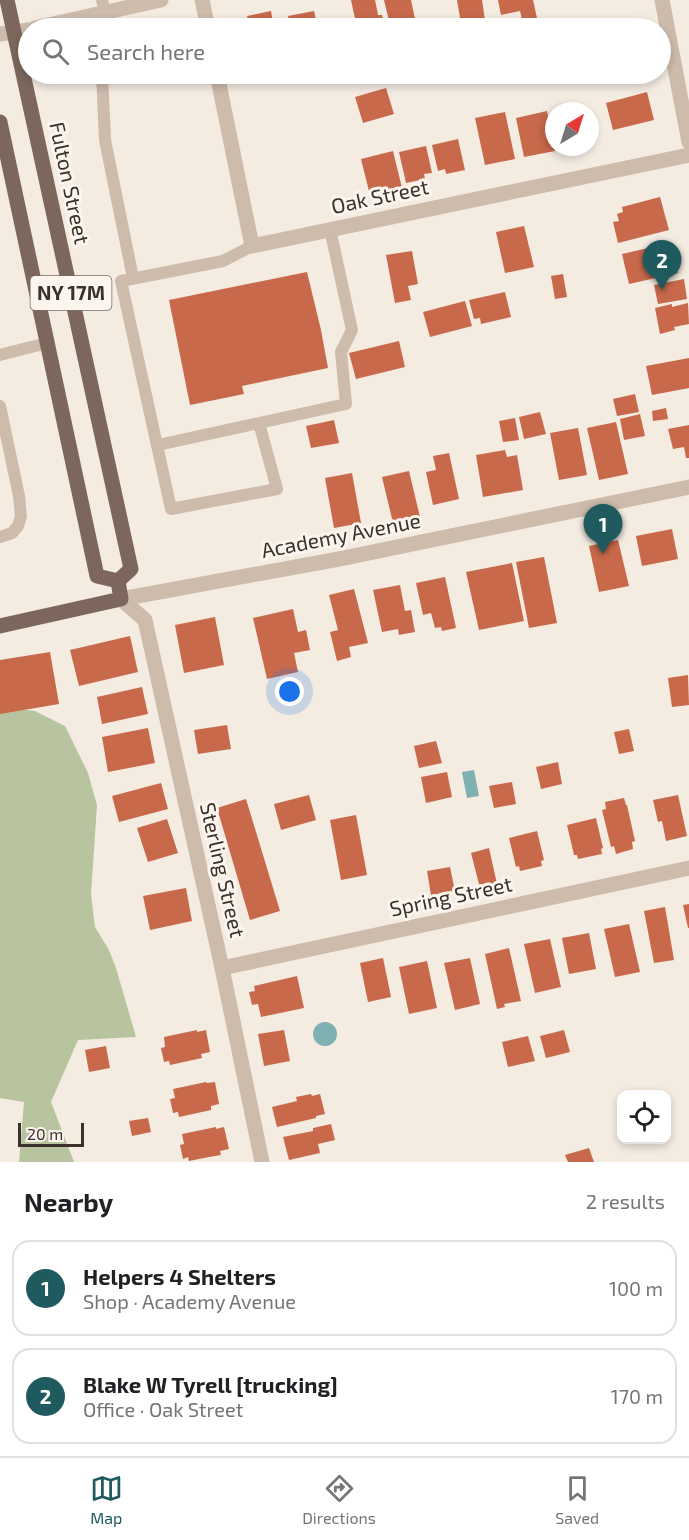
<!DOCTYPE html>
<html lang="en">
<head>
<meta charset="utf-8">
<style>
	:root { --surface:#fff; --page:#f2f2f2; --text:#202124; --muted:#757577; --line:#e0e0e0; --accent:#1f5a5e }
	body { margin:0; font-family:"Exo 2",sans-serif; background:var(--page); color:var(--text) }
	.controls { position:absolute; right:18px; bottom:18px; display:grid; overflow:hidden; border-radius:12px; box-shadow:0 3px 9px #0003 }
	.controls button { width:54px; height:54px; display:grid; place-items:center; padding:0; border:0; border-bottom:2px solid var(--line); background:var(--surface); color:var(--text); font:30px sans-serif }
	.compass { position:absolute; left:545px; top:102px; width:54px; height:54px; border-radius:50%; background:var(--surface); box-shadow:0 3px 9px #0003; rotate:38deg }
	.scale { position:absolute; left:18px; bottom:15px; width:66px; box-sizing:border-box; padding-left:6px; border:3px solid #3b302b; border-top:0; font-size:16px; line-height:21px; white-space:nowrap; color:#3b302b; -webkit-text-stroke:4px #fbf5ee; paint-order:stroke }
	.you { position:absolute; left:290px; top:692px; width:21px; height:21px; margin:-15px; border:4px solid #fff; border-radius:50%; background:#1a73e8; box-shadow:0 0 0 9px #1a73e833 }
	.badge { display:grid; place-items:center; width:39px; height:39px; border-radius:50%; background:var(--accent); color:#fff; font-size:20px; font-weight:700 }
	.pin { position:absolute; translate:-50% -50px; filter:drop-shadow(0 2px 3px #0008) }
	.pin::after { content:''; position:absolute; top:32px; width:21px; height:18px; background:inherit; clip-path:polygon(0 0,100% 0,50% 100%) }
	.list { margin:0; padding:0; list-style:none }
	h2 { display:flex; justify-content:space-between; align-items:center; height:78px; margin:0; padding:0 24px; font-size:26px }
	h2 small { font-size:20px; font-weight:400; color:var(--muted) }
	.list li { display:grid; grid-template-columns:39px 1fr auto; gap:18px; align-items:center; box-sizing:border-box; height:96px; margin:0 12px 12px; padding:0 12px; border:2px solid var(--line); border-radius:18px }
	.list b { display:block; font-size:22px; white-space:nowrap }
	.list p { margin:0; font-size:20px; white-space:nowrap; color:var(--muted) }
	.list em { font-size:20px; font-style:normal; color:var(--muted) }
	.icon { flex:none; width:33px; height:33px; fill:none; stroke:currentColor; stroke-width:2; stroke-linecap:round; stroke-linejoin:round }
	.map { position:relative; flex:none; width:689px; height:1162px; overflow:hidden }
	.search { position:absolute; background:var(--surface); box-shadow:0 3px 9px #0003; left:18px; right:18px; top:18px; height:66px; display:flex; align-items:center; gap:15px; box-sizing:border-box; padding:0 21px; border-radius:33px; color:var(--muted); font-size:22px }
	.sheet { height:294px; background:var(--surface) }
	nav { display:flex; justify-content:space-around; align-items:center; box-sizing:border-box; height:84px; border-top:2px solid var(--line); background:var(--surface); font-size:16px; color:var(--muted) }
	nav a { display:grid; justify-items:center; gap:3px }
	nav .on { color:var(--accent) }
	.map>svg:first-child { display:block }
	.green { fill:#b8c4a0 }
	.water { fill:#7fb0b2 }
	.building { fill:#c8694b }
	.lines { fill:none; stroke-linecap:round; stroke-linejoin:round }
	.lane { stroke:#cdbbac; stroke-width:12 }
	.street { stroke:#cdbbac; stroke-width:15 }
	.primary { stroke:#7d675c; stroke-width:15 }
	.labels { text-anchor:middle; stroke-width:6; stroke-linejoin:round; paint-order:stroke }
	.shield { fill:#fbf5ee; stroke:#756b66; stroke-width:1.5 }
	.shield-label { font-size:20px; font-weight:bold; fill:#3b302b }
	.street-label { font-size:21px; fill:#3b302b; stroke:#fbf5ee }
</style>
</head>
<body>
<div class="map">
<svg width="689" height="1162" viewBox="0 0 689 1162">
	<rect width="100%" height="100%" fill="#f4ebe1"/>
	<!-- green -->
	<path class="green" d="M5 707 35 711 65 726 88 773 97 805 91 894 95 927 109 950 116 968 136 1037 78 1040 51 1102 74 1162H19L24 1102 0 1098V709Z"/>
	<!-- water -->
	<path class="water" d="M474 770 479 796 467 798 462 772Z
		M313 1034a12 12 0 1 1 24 0a12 12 0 1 1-24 0Z"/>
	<!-- building -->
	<path class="building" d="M351 0H375L378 15H382L385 28H357Z
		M384 0H411L415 19 390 25Z
		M457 0H482L485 20 461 24Z
		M498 0H533L539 27 524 28 520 11 501 15Z
		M271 11 274 28H250L247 16Z
		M314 11 318 28H291L288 16Z
		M621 18 624 28H590L589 25Z
		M386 88 394 114 363 123 355 97Z
		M647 92 654 120 613 130 606 103Z
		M547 111 555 151 524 157 516 118Z
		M505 112 515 159 485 165 475 118Z
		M458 139 465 170 446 174 445 169 438 171 432 145Z
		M426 146 432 173 424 174 425 179 406 183 399 152Z
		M393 151 403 192 371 199 361 159Z
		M660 197 669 230 618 243 613 222 619 221 617 214 623 212 622 207Z
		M524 226 534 267 505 273 496 232Z
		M657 246 659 252 673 249 678 273 629 284 622 254Z
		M412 251 418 284 408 286 411 300 395 303 386 255Z
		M307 272 321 330 328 368 242 386 244 394 190 405 169 300Z
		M563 274 567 297 555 299 551 276Z
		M684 279 687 299 658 304 654 285Z
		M505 292 511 317 481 324 480 318 474 319 469 300Z
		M465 301 472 326 430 337 423 312Z
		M688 303 689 324 674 327 675 330 660 334 655 308 672 304V307Z
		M399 341 405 367 356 379 349 353Z
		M689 358V388L652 395 646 366Z
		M635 394 639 412 617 416 613 399Z
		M666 408 668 419 653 421 652 411Z
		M540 412 546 434 524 439 519 417Z
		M640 414 645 436 624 440 620 419Z
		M515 418 519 440 503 442 499 421Z
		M334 420 339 443 311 448 306 426Z
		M616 422 628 474 599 480 587 428Z
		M689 425V458H686L684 447 673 449 668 429Z
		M578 428 587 475 559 480 550 433Z
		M505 450 507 457 517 455 523 490 483 497 476 455Z
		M449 453 459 499 433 505 426 472 436 470 433 456Z
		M409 471 420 517 393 523 382 477Z
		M352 473 361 523 334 528 325 478Z
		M672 529 678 559 642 566 636 536Z
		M618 540 629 586 599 592 589 546Z
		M544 557 557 623 529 628 516 562Z
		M512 563 524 621 479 630 466 572Z
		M445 577 456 628 442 631 441 627 435 628 431 613 423 615 416 583Z
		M400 585 405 611 411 610 415 632 399 635 398 629 382 632 373 590Z
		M354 589 368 643 349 647 351 657 337 661 330 632 338 630 329 595Z
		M293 609 298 632 306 630 310 650 294 653 298 672 267 679 253 618Z
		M215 617 224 665 184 673 175 625Z
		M130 636 138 672 79 686 70 650Z
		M50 652 59 704 0 714V660Z
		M688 675 689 705 672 707 668 678Z
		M142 687 148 714 102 724 97 697Z
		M227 725 231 749 198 754 194 730Z
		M148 728 155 763 108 772 102 737Z
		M629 729 634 751 619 754 614 732Z
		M436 741 442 763 419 768 414 746Z
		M558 762 562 784 541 789 536 767Z
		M447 772 452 797 426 803 421 777Z
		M512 782 516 804 494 808 489 786Z
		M161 783 168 809 119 822 112 796Z
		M309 795 316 820 281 830 274 804Z
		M678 795 687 836 666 841 662 821 658 822 653 800Z
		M624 798 626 805H627L635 841 632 842 633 849 616 854 614 846 611 847 602 810 606 809 605 802Z
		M246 799 280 911 250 920 217 808Z
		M356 815 367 875 341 880 330 820Z
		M596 818 603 848 601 849 602 854 578 859 577 855H574L567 825Z
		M167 819 178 853 148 862 137 828Z
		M537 831 544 860 541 861 542 866 520 871 519 866 516 867 509 838Z
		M489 848 497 884 480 888 471 853Z
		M450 867 455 891 431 895 427 871Z
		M186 888 192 921 150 930 143 896Z
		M689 904V928H688L683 905Z
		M665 907 674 960 654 963 644 911Z
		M629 924 640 972 615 977 604 929Z
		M589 933 596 969 569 974 562 938Z
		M550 939 561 987 535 993 524 944Z
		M509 948 521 1001 504 1004 505 1007 497 1009 485 954Z
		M383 958 391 997 368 1002 360 963Z
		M470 958 480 1004 455 1010 444 963Z
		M427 961 437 1008 409 1014 399 967Z
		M297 976 304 1008 261 1017 258 1004 252 1005 249 992 255 991 254 986Z
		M197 1030V1032L206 1030 210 1052 201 1054 202 1058 170 1065 169 1061 164 1062 161 1048 165 1047 164 1037Z
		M284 1030 290 1061 264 1066 258 1034Z
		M564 1030 570 1052 546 1058 540 1036Z
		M528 1036 535 1061 508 1067 502 1042Z
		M106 1046 110 1068 89 1072 85 1050Z
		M206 1082 207 1083 215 1082 219 1104 211 1106V1110L179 1117 178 1112 173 1113 170 1099 175 1098 173 1089Z
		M311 1094 312 1096 320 1094 325 1114 316 1116V1118L277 1127 272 1107 297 1101 296 1097Z
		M148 1118 151 1132 132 1136 129 1121Z
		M331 1124 335 1140 318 1144 320 1153 289 1160 283 1137 313 1131V1128Z
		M216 1127V1129L224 1127 229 1149 220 1151 221 1155 209 1157 189 1161 188 1157 183 1159 180 1145 184 1144 182 1134Z
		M589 1148 594 1162H568L565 1155Z"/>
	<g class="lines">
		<!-- lane -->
		<path class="lane" d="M102 0 105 13 104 28
			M102 74 105 140 133 278
			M0 355 47 343
			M0 406 19 496 21 516 18 526 12 533 0 537
			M259 423 346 404 341 352 352 330 330 229
			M158 445 259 423 277 489 171 509 121 281 223 261 252 246"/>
		<!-- street -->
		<path class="street" d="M202 0 208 28
			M662 0 689 142
			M35 28 161 0
			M0 34 28 30
			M217 74 252 246 689 155
			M121 599 145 620 222 968 262 1162
			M121 599 339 559 689 487
			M222 968 689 868"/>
		<!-- primary -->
		<path class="primary" d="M7 0 131 569 118 581
			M0 122 97 576 118 581
			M0 626 121 599 118 581"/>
	</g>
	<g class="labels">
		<!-- shield labels -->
		<rect class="shield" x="30.5" y="276" width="81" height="34" rx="4.5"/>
		<g class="shield-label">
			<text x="71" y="300">NY 17M</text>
		</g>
		<!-- street labels -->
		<g class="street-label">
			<text transform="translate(69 183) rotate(78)" y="7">Fulton Street</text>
			<text transform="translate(380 197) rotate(-12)" y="7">Oak Street</text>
			<text transform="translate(341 536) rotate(-11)" y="7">Academy Avenue</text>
			<text transform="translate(222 870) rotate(77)" y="7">Sterling Street</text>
			<text transform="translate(451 897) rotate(-12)" y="7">Spring Street</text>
		</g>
	</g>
</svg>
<div class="controls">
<button><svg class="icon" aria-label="locate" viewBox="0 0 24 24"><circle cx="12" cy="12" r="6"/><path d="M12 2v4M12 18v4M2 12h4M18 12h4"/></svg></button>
</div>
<svg class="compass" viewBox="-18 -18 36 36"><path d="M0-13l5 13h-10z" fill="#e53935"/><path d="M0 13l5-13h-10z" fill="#757577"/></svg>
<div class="scale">20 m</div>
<div class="you"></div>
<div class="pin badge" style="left:603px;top:554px">1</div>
<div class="pin badge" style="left:662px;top:290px">2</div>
<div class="search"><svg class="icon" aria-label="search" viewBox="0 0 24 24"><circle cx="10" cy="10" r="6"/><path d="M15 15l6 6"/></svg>Search here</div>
</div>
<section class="sheet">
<h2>Nearby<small>2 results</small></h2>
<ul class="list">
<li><span class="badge">1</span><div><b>Helpers 4 Shelters</b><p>Shop · Academy Avenue</p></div><em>100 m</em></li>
<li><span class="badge">2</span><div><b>Blake W Tyrell [trucking]</b><p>Office · Oak Street</p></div><em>170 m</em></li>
</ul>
</section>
<nav>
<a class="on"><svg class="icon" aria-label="map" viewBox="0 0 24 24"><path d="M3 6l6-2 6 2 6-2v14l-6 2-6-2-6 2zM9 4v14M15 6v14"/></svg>Map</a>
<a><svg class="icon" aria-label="directions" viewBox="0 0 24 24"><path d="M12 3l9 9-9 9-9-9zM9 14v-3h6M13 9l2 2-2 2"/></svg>Directions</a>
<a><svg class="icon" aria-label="saved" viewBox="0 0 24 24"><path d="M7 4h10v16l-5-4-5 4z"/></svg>Saved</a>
</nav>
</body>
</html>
